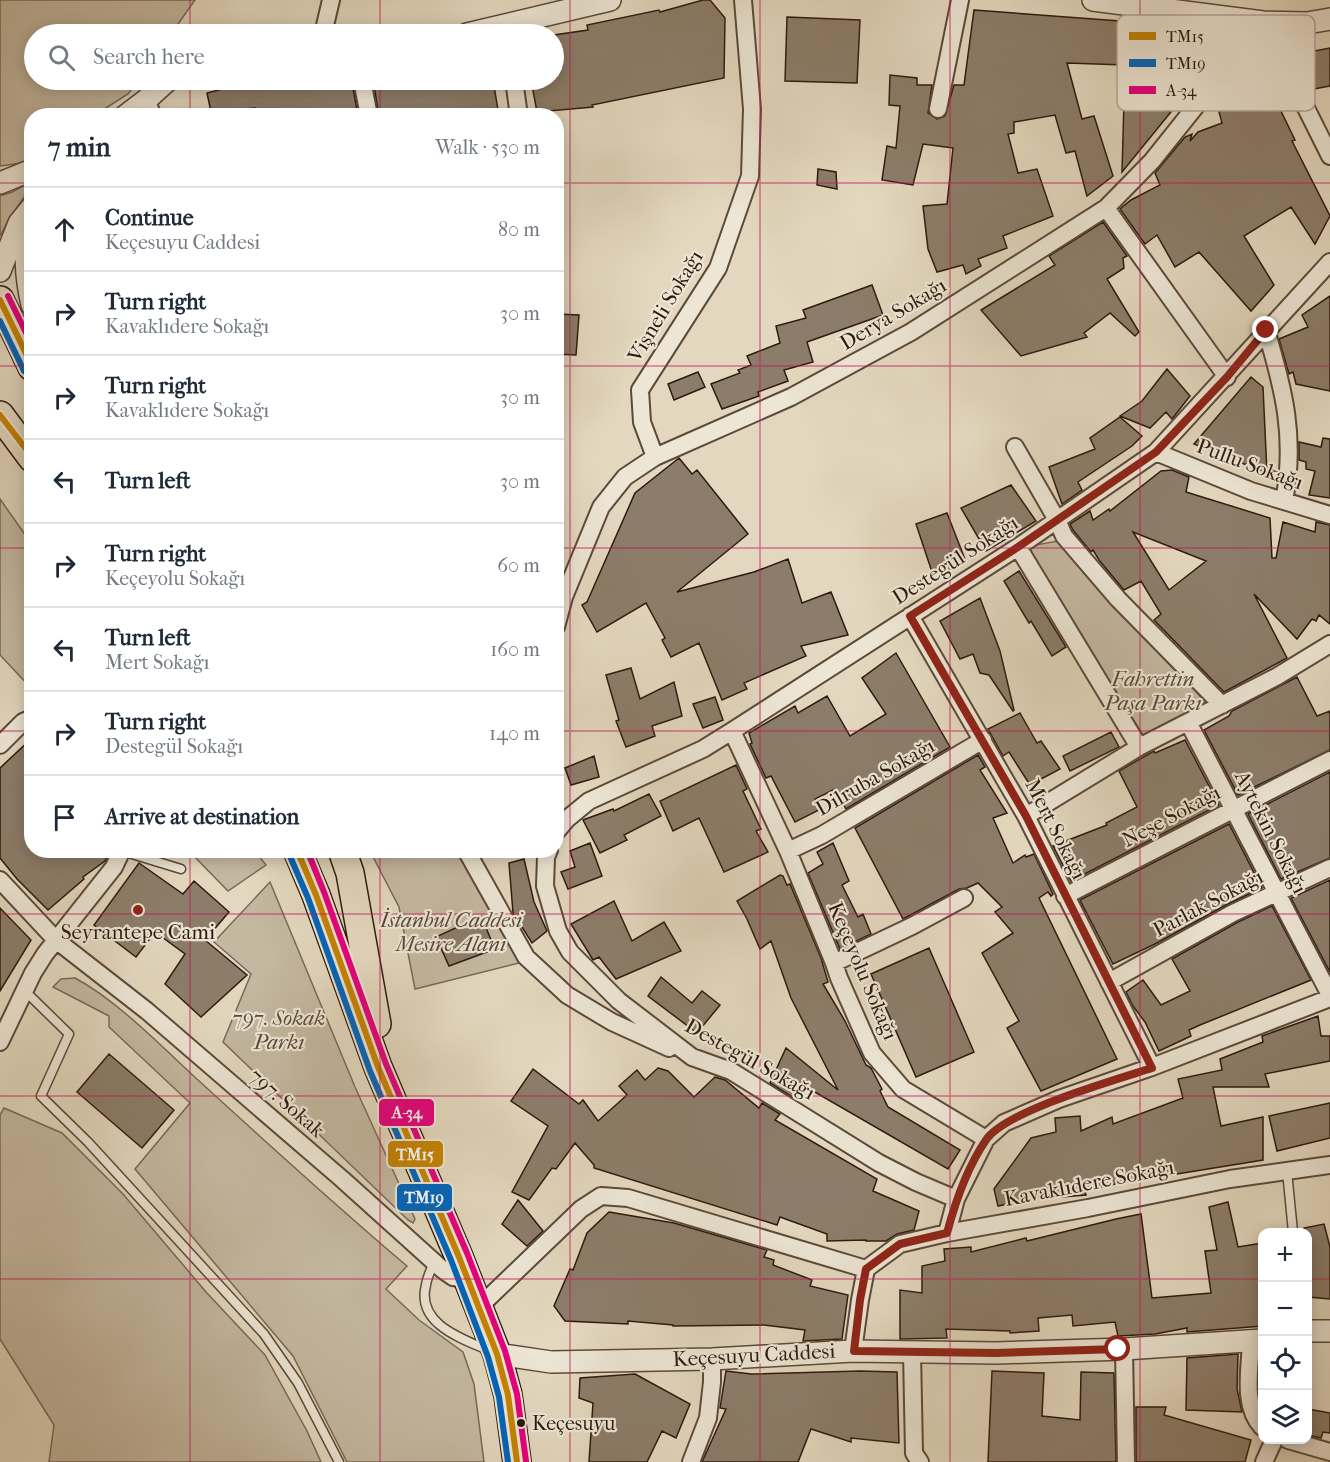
<!DOCTYPE html>
<html lang="en">
<head>
<meta charset="utf-8">
<style>
	:root { --surface:#fff; --page:#f6f6f7; --text:#1f2937; --muted:#747a83; --line:#e0e1e3 }
	body { margin:0; font-family:"IM FELL French Canon",serif; background:var(--page); color:var(--text) }
	.controls { position:absolute; right:18px; bottom:18px; display:grid; overflow:hidden; border-radius:12px; box-shadow:0 3px 15px #0003 }
	.controls button { width:54px; height:54px; display:grid; place-items:center; padding:0; border:0; border-bottom:2px solid var(--line); background:var(--surface); color:var(--text); font:30px sans-serif }
	.stop { position:absolute; width:18px; height:18px; margin:-14px; border:4px solid #8f2418; border-radius:50%; background:#fff }
	.stop.end { background:#8f2418; border-color:#fff; box-shadow:0 2px 6px #0008 }
	.list { margin:0; padding:0; list-style:none }
	h2 { display:flex; justify-content:space-between; align-items:center; height:78px; margin:0; padding:0 24px; font-size:26px }
	h2 small { font-size:20px; font-weight:400; color:var(--muted) }
	.list li { display:grid; grid-template-columns:39px 1fr auto; gap:18px; align-items:center; box-sizing:border-box; height:84px; padding:0 24px; border-top:2px solid var(--line) }
	.list b { display:block; font-size:22px; white-space:nowrap }
	.list p { margin:0; font-size:20px; white-space:nowrap; color:var(--muted) }
	.list em { font-size:20px; font-style:normal; color:var(--muted) }
	.icon { flex:none; width:33px; height:33px; fill:none; stroke:currentColor; stroke-width:2; stroke-linecap:round; stroke-linejoin:round }
	.map { position:relative; flex:none; width:1330px; height:1462px; overflow:hidden }
	.search { position:absolute; background:var(--surface); box-shadow:0 3px 15px #0003; left:24px; top:24px; width:540px; height:66px; display:flex; align-items:center; gap:15px; box-sizing:border-box; padding:0 21px; border-radius:33px; color:var(--muted); font-size:22px }
	.panel { position:absolute; background:var(--surface); box-shadow:0 3px 15px #0003; left:24px; top:108px; width:540px; height:750px; border-radius:24px }
	.map>svg:first-child { display:block }
	.green { fill:#c4b8a1; stroke:#796958; stroke-width:1.5 }
	.building { fill:#8c7d6a; stroke:#2e1a0e; stroke-width:1.5; fill-rule:evenodd }
	.lines { fill:none; stroke-linecap:round; stroke-linejoin:round }
	.service-casing { stroke:#5b4a3a; stroke-width:11 }
	.minor-casing { stroke:#5b4a3a; stroke-width:20 }
	.tertiary-casing { stroke:#5b4a3a; stroke-width:24 }
	.primary-casing { stroke:#2e1a0e; stroke-width:30 }
	.service { stroke:#ede6d5; stroke-width:8 }
	.minor { stroke:#ede6d5; stroke-width:16 }
	.tertiary { stroke:#ede6d5; stroke-width:21 }
	.primary { stroke:#e3d8bf; stroke-width:27 }
	.bus-1-casing { stroke:#ede6d5; stroke-width:10 }
	.bus-2-casing { stroke:#ede6d5; stroke-width:10 }
	.bus-3-casing { stroke:#ede6d5; stroke-width:10 }
	.bus-1 { stroke:#c58304; stroke-width:6 }
	.bus-2 { stroke:#0065bd; stroke-width:6 }
	.bus-3 { stroke:#e5007d; stroke-width:6 }
	.route { stroke:#8f2418; stroke-width:8 }
	.grid { fill:none; stroke:#c2185b; stroke-width:1.5; stroke-opacity:0.55 }
	.poi-dot { fill:#8f2418; stroke:#ede6d5; stroke-width:2 }
	.bus-dot { fill:#2e1a0e; stroke:#ede6d5; stroke-width:2 }
	.labels { text-anchor:middle; stroke-width:4.5; stroke-linejoin:round; paint-order:stroke }
	.bus-label { font-size:20px; fill:#2e1a0e; stroke:#ede6d5; text-anchor:start }
	.street-label { font-size:21px; fill:#2e1a0e; stroke:#ede6d5 }
	.park-label { font-size:21px; font-style:italic; fill:#5b493a; stroke:#ede6d5 }
	.poi-label { font-size:21px; fill:#2e1a0e; stroke:#ede6d5 }
	.key { fill:#ede6d5; stroke:#b4a999; stroke-width:1.5 }
	.key-label { font-size:16px; fill:#2e1a0e }
	.line-badge { stroke:#ede6d5; stroke-width:2 }
	.badge-label { font-size:16px; text-anchor:middle; font-weight:bold; fill:#fff }
</style>
</head>
<body>
<div class="map">
<svg width="1330" height="1462" viewBox="0 0 1330 1462">
	<rect width="100%" height="100%" fill="#e3d8bf"/>
	<filter id="stains"><feTurbulence type="fractalNoise" baseFrequency=".00333" numOctaves="4"/><feColorMatrix values="0 0 0 0 .2 0 0 0 0 .09 0 0 0 0 .02 0 0 0 .5 -.17"/></filter>
	<radialGradient id="worn" r=".72"><stop offset=".6" stop-color="#630" stop-opacity="0"/><stop offset="1" stop-color="#630" stop-opacity=".3"/></radialGradient>
	<!-- green -->
	<path class="green" d="M0 0H195L171 34H34V80H139L128 94 95 115 32 116 31 156 22 163 0 166Z
		M31 182V187L8 221 0 236V196L12 192Z
		M0 499 31 543V688L0 655Z
		M1064 540 1206 703 1143 735 1024 547Z
		M189 851H255L266 865 228 891Z
		M370 851H461L519 963 415 989 399 907Z
		M270 882 355 1087 415 1219 413 1223 408 1220 223 1042 251 974 214 942Z
		M75 978C118 1001 162 1047 198 1080 267 1143 336 1206 407 1266L386 1289 419 1320 463 1352 474 1384 484 1462H347L293 1356 135 1169 190 1103 109 1027V1016L53 987 61 979Z
		M4 1108 62 1133 123 1194 206 1292 265 1355 307 1431 321 1462H49L54 1425 0 1339V1115Z"/>
	<!-- building -->
	<path class="building" d="M703 0H710L725 18 724 78 592 105 593 107 537 112 531 80H554V35L588 30 587 25 659 10 660 12Z
		M974 10 1120 21 1121 36 1139 35V42L1183 39 1185 25 1203 29 1201 38 1208 39 1204 67 1163 61V65L1153 66 1157 108 1171 112 1122 172 1125 65 1067 63 1082 119 1094 116 1113 176 1087 196 1075 151 1066 153 1055 115 1014 122V133L1008 134 1018 173 1037 169 1053 216 1003 236 1007 248 978 259 981 266 966 274 963 265 937 272 928 249 923 206 947 204 953 148 923 144 913 185 882 180 887 146 896 148 900 106 889 105 890 75 917 78V85H932L928 113 937 119 945 116 954 85H964Z
		M787 17 860 20 857 83 785 81Z
		M1330 48V86L1309 90 1302 77 1298 54Z
		M1261 70 1295 140 1292 141 1330 216 1315 244 1291 207 1244 236 1274 285 1251 311 1199 252 1175 267 1157 235 1145 244 1120 209 1131 200 1160 185 1155 173 1185 137 1192 134 1190 141 1198 132 1222 123 1218 108 1245 77Z
		M250 80H282V89L352 82 358 116H266V114L256 115 255 108 211 112 207 93 227 88 226 81Z
		M373 80H493L499 116H379Z
		M818 169 836 172 837 189 817 185Z
		M1103 222 1127 256 1123 258 1124 268 1107 279 1139 332 1135 336 1110 313 1084 333 1087 337 1021 356 981 310 1055 265 1049 256Z
		M872 285 883 315 807 342 813 362 784 370 788 381 758 392 759 396 722 409 711 384 740 373 738 370 751 365 747 356 780 343 776 326 806 318 803 310Z
		M1330 296V391L1296 384 1293 372 1289 374 1279 339 1308 327 1302 315Z
		M556 314 579 315 576 355 556 354Z
		M1167 369 1190 396 1172 419 1166 412 1150 428 1120 416 1142 401Z
		M698 372 705 387 674 400 668 384Z
		M1251 377 1263 387 1267 473 1194 444Z
		M1120 417 1142 436 1132 446 1078 482 1082 490 1062 504 1049 467 1095 449 1090 438Z
		M1323 438 1330 439V498L1309 495 1315 471 1306 469V462L1299 460V442L1321 447Z
		M679 458 692 474 697 470 748 534 677 592 754 572 788 559 802 603 831 592 848 635 801 646 806 656 744 683 747 689 722 700 699 643 671 657 662 640 665 638 646 603 597 632 582 605 587 602 635 493Z
		M1172 470 1189 477 1186 492 1270 518 1272 558H1276L1283 522 1315 532 1316 522 1330 525V624L1319 615 1316 621 1312 619 1297 639 1254 594 1287 658 1224 692 1154 620 1161 614 1141 581 1124 590 1099 560 1093 550 1091 552 1073 530 1070 524 1090 511 1093 520 1109 509 1110 511 1161 471ZM1133 532 1206 561 1169 590Z
		M1011 485 1036 521 986 551 961 508Z
		M947 513 966 562 957 567 933 575 916 524Z
		M1019 571 1066 647 1052 656 1031 621 1029 623 1004 581Z
		M980 598 1000 651 1014 710 1013 711 989 675 980 673 973 654 960 659 940 621Z
		M896 653 950 747 846 809 835 789 815 799 819 810 795 822 771 776 766 778 750 744 752 743 749 733 795 706 798 713 827 696 850 736 886 714 862 678Z
		M631 668 640 699 674 682 682 716 652 726 655 736 626 747 616 721 619 720 606 675Z
		M1297 677 1317 716 1330 711V750L1238 795 1204 730 1229 716 1232 711Z
		M715 697 723 720 703 728 693 704Z
		M1020 713 1037 743 1041 741 1060 769 1030 785 1009 752 1003 756 988 729Z
		M1111 732 1119 747 1070 771 1063 756Z
		M32 738V850H110L105 861 83 877 84 879 48 910 17 879 0 858V768Z
		M1185 740 1219 805 1071 881 1053 846 1107 825 1106 823 1137 807 1119 771 1154 751 1155 753Z
		M978 755 985 767 980 770 1007 813 993 818 1013 863 1025 855 1026 857 1034 854 1053 894 1051 896 1048 892 1039 898 1117 1059 1041 1091 1007 1028 1019 1021 982 953 1013 933 995 912 1002 907 978 883 967 888 959 889 903 919 855 828Z
		M594 756 599 777 571 785 565 768Z
		M736 765 747 789 743 791 761 829 756 831 768 852 724 872 699 818 673 831 660 801Z
		M1330 772V858L1281 879 1248 814Z
		M649 794 661 816 624 835 627 840 600 853 583 820 613 809 614 811Z
		M1229 824 1262 888 1228 904 1157 943 1113 964 1080 900Z
		M590 843 602 876 568 889 561 872 575 867 570 851Z
		M833 843 849 881 842 885 858 917 863 914 871 934 840 949 808 873 823 864 817 852Z
		M524 859 534 902 547 931 532 943 513 913 509 863Z
		M139 863 183 894 194 881 229 912 205 940 247 975 201 1017 165 984 185 954 155 932 136 957 94 925Z
		M780 875 783 876 787 885 790 884 821 958 828 982 823 984 845 1021 866 1065 871 1068 882 1089 880 1091 888 1107 960 1150 948 1169 801 1084 792 1097 770 1083 786 1048 838 1090 791 998 771 941 760 949 747 919 737 901Z
		M1330 880V972L1291 898Z
		M614 901 632 941 664 922 681 951 616 979 599 957 593 960 571 924Z
		M1272 906 1311 980 1200 1025 1189 1030 1191 1036 1159 1051 1145 1022 1133 1006 1126 992 1143 980 1161 1005 1190 991 1172 959 1238 922Z
		M0 908 31 940 0 991Z
		M481 916 495 949 449 966 436 937Z
		M929 948 974 1052 916 1077 871 974Z
		M661 977 692 1003 702 991 720 1005 697 1033 648 996Z
		M1318 1016 1321 1036H1330V1061L1265 1074 1269 1087H1213L1221 1126 1263 1117V1160L1115 1184 1085 1191 1086 1195 1062 1197V1192L998 1206 994 1189 1031 1138 1056 1132 1055 1118 1080 1116 1081 1131 1112 1117 1113 1124 1183 1098 1178 1079 1222 1070 1220 1059 1263 1042 1262 1036Z
		M109 1054 174 1110 142 1148 77 1092Z
		M658 1068 668 1071 694 1097 715 1077 725 1080 759 1108 762 1103 780 1114 775 1120 877 1179 873 1191 919 1211 914 1230 897 1234 886 1241H866V1240L827 1241V1234L780 1217 777 1225 594 1168V1165L575 1143 556 1169 552 1168 529 1200 512 1192 548 1126 511 1101 533 1069 579 1104 583 1100 598 1121 627 1095 619 1086 637 1070 645 1080Z
		M1330 1103V1138L1277 1151 1269 1116Z
		M518 1200 543 1231 527 1246 502 1224Z
		M1228 1202 1238 1247 1263 1243V1326L1187 1332V1328L1155 1334 1118 1336 1115 1322 1073 1326 1072 1315 1038 1318 1039 1331 1010 1333V1331L946 1329 947 1338 900 1339V1290L922 1293V1266L945 1261 944 1249 971 1247V1252L1026 1238 1027 1241 1116 1219 1141 1214 1152 1298 1211 1293 1205 1251 1217 1250 1209 1207Z
		M609 1212 674 1223 767 1250 764 1257 774 1260 773 1265 812 1280 810 1286 848 1295 842 1339 803 1341 805 1330 764 1325 673 1326V1325L628 1321V1324L565 1321 554 1306 570 1269 573 1270 587 1233Z
		M1324 1224 1330 1247V1299L1308 1297V1233H1305L1304 1228Z
		M1238 1354 1237 1389 1242 1412 1186 1410 1187 1358Z
		M726 1371 751 1374 860 1371 897 1372 899 1443 851 1438V1442L811 1429 798 1462H702L726 1409 720 1408Z
		M992 1371 1044 1373 1042 1416 1080 1420 1081 1372 1114 1373 1116 1462H988Z
		M635 1374 690 1404 676 1438 662 1431 647 1462H589L593 1403 579 1398 580 1378Z
		M1136 1407H1166L1164 1415 1251 1440 1245 1462H1136Z
		M1308 1409 1330 1413V1433L1323 1432 1321 1438 1308 1435Z"/>
	<g class="lines">
		<defs>
			<path id="service" d="M122 851 181 869
				M25 991 69 1034 41 1096 88 1142 264 1334 298 1383 339 1462
				M1287 1171 1293 1232
				M434 1262C431 1270 427 1277 426 1285 416 1323 460 1338 488 1350"/>
			<path id="minor" d="M323 34 331 0
				M362 80 369 116
				M514 80 519 116
				M146 100 153 116
				M938 109 960 0
				M1106 208 1227 377
				M1266 330C1284 390 1296 438 1284 501
				M1015 447 1057 520 1064 536 1118 599 1222 705
				M1156 452 1251 491 1330 515
				M655 457 642 422 640 390 718 268 750 176 752 109 743 0
				M1018 547 1139 747
				M910 616 1026 816 1152 1067
				M556 627 564 597 601 507 625 477 655 457 791 397 911 332 1106 208 1152 161 1263 22 1330 156
				M1188 722 1330 995
				M732 731 788 851 834 963 839 978 872 1053 903 1089 986 1139
				M0 745 23 722 32 718
				M1026 816 1139 747 1276 677 1330 644
				M556 832 567 819 589 801 703 749 732 731 1018 547 1156 452 1330 262
				M466 850 526 957 567 995 612 1022 669 1048
				M549 850 546 857 545 886 558 931 570 952 619 1001 692 1057 731 1071 879 1163 916 1182 956 1199
				M788 851 822 835 983 740
				M0 880 56 940 147 1011 342 1179 443 1270 453 1277 468 1279
				M1065 896 1330 760
				M834 963 912 926 964 898
				M1109 982 1233 913 1330 868
				M0 1042 33 973 45 954 114 867 122 850
				M947 1233 956 1199 986 1139 1004 1123 1059 1099 1152 1067 1330 998
				M479 1307 581 1209 601 1196 628 1198 866 1269
				M1251 1342C1250 1369 1242 1406 1262 1427
				M1124 1349 1126 1462
				M853 1351 860 1300 866 1269 900 1244 947 1233 1088 1208 1230 1179 1330 1165
				M912 1352 914 1453 920 1462
				M1288 1440 1330 1452
				M691 1462 708 1418 712 1382V1359
				M1264 1462 1274 1440"/>
			<path id="tertiary" d="M1093 0 1263 22 1307 23 1330 19
				M467 34 610 0
				M125 116 146 100 168 80
				M0 183 32 170
				M32 224C23 251 26 278 32 305
				M0 271 19 223 32 207
				M1308 1331H1330
				M497 1354 551 1362 712 1359 853 1351 996 1353 1124 1349 1262 1340"/>
			<path id="primary" d="M0 300 32 367
				M0 415 32 458
				M297 850 316 895 378 1067 459 1257 497 1354 508 1395 517 1462
				M342 850 350 873 377 1024"/>
		</defs>
		<!-- service casing -->
		<use href="#service" class="service-casing"/>
		<!-- minor casing -->
		<use href="#minor" class="minor-casing"/>
		<!-- tertiary casing -->
		<use href="#tertiary" class="tertiary-casing"/>
		<!-- primary casing -->
		<use href="#primary" class="primary-casing"/>
		<!-- service -->
		<use href="#service" class="service"/>
		<!-- minor -->
		<use href="#minor" class="minor"/>
		<!-- tertiary -->
		<use href="#tertiary" class="tertiary"/>
		<!-- primary -->
		<use href="#primary" class="primary"/>
		<defs>
			<path id="bus-1" d="M0 300 32 366
				M0 415 32 457
				M297 850 316 895 378 1067 459 1257 497 1354 508 1395 517 1462"/>
			<path id="bus-2" d="M0 321 24 371
				M289 854 308 898 370 1071 451 1260 488 1357 499 1397 508 1462"/>
			<path id="bus-3" d="M8 296 32 345
				M307 850 324 892 386 1064 467 1253 505 1351 517 1394 526 1461"/>
		</defs>
		<!-- bus-1 casing -->
		<use href="#bus-1" class="bus-1-casing"/>
		<!-- bus-2 casing -->
		<use href="#bus-2" class="bus-2-casing"/>
		<!-- bus-3 casing -->
		<use href="#bus-3" class="bus-3-casing"/>
		<!-- bus-1 -->
		<use href="#bus-1" class="bus-1"/>
		<!-- bus-2 -->
		<use href="#bus-2" class="bus-2"/>
		<!-- bus-3 -->
		<use href="#bus-3" class="bus-3"/>
	</g>
	<g class="lines">
		<!-- route -->
		<path class="route" d="M1118 1349 996 1353 854 1351 860 1300 866 1269 900 1244 947 1233C955 1203 968 1166 986 1140 1005 1111 1115 1080 1152 1068L1026 816 910 616 1018 547 1156 452 1227 377 1266 330"/>
	</g>
	<!-- grid -->
	<path class="grid" d="M190 0V34M380 0V34M570 0V1462M760 0V1462M950 0V1462M1140 0V1462M190 80V116M380 80V116M0 183H32M556 183H1330M0 366H32M556 366H1330M0 548H32M556 548H1330M0 731H32M556 731H1330M190 850V1462M380 850V1462M0 914H1330M0 1096H1330M0 1279H1262M1308 1279H1330"/>
	<!-- markers -->
	<circle class="poi-dot" cx="138" cy="910" r="6"/>
	<circle class="bus-dot" cx="521" cy="1423" r="5"/>
	<g class="labels">
		<!-- bus labels -->
		<g class="bus-label">
			<text x="532" y="1430">Keçesuyu</text>
		</g>
		<!-- street labels -->
		<g class="street-label">
			<text transform="translate(665 306) rotate(-59)" y="7">Vişneli Sokağı</text>
			<text transform="translate(893 314) rotate(-31)" y="7">Derya Sokağı</text>
			<text transform="translate(1250 464) rotate(20)" y="7">Pullu Sokağı</text>
			<text transform="translate(955 560) rotate(-33)" y="7">Destegül Sokağı</text>
			<text transform="translate(875 777) rotate(-30)" y="7">Dilruba Sokağı</text>
			<text transform="translate(1171 816) rotate(-28)" y="7">Neşe Sokağı</text>
			<text transform="translate(1056 829) rotate(63)" y="7">Mert Sokağı</text>
			<text transform="translate(1271 832) rotate(63)" y="7">Aytekin Sokağı</text>
			<text transform="translate(1208 903) rotate(-28)" y="7">Parlak Sokağı</text>
			<text transform="translate(863 971) rotate(67)" y="7">Keçeyolu Sokağı</text>
			<text transform="translate(750 1059) rotate(29)" y="7">Destegül Sokağı</text>
			<text transform="translate(287 1103) rotate(41)" y="7">797. Sokak</text>
			<text transform="translate(1089 1183) rotate(-11)" y="7">Kavaklıdere Sokağı</text>
			<text transform="translate(754 1355) rotate(-3)" y="7">Keçesuyu Caddesi</text>
		</g>
		<!-- park labels -->
		<g class="park-label">
			<text x="1153" y="686">Fahrettin<tspan x="1153" dy="24">Paşa Parkı</tspan></text>
			<text x="451" y="927">İstanbul Caddesi<tspan x="451" dy="24">Mesire Alanı</tspan></text>
			<text x="279" y="1025">797. Sokak<tspan x="279" dy="24">Parkı</tspan></text>
		</g>
		<!-- poi labels -->
		<g class="poi-label">
			<text x="138" y="939">Seyrantepe Cami</text>
		</g>
	</g>
	<!-- legend -->
	<rect x="1117" y="15" width="198" height="96" rx="9" class="key"/>
	<rect x="1129" y="32" width="27" height="8" fill="#c58304"/>
	<rect x="1129" y="59" width="27" height="8" fill="#0065bd"/>
	<rect x="1129" y="86" width="27" height="8" fill="#e5007d"/>
	<g class="key-label">
		<text x="1166" y="42">TM15</text>
		<text x="1166" y="69">TM19</text>
		<text x="1166" y="96">A-34</text>
	</g>
	<g class="line-badge">
		<rect x="378" y="1098" width="57" height="29" rx="6" fill="#e5007d"/>
		<rect x="387" y="1140" width="57" height="28" rx="6" fill="#c58304"/>
		<rect x="396" y="1183" width="57" height="29" rx="6" fill="#0065bd"/>
	</g>
	<g class="badge-label">
		<text x="407" y="1118">A-34</text>
		<text x="415" y="1160">TM15</text>
		<text x="424" y="1203">TM19</text>
	</g>
	<rect width="100%" height="100%" filter="url(#stains)"/>
	<rect width="100%" height="100%" fill="url(#worn)"/>
</svg>
<div class="controls">
<button>+</button>
<button>−</button>
<button><svg class="icon" aria-label="locate" viewBox="0 0 24 24"><circle cx="12" cy="12" r="6"/><path d="M12 2v4M12 18v4M2 12h4M18 12h4"/></svg></button>
<button><svg class="icon" aria-label="layers" viewBox="0 0 24 24"><path d="M12 4l9 5-9 5-9-5zM3 14l9 5 9-5"/></svg></button>
</div>
<div class="stop" style="left:1118px;top:1349px"></div>
<div class="stop end" style="left:1266px;top:330px"></div>
<div class="search"><svg class="icon" aria-label="search" viewBox="0 0 24 24"><circle cx="10" cy="10" r="6"/><path d="M15 15l6 6"/></svg>Search here</div>
<section class="panel">
<h2>7 min<small>Walk · 530 m</small></h2>
<ul class="list">
<li><svg class="icon" aria-label="ahead" viewBox="0 0 24 24"><path d="M12 20V5M6 11l6-6 6 6"/></svg><div><b>Continue</b><p>Keçesuyu Caddesi</p></div><em>80 m</em></li>
<li><svg class="icon" aria-label="right" viewBox="0 0 24 24"><path d="M7 20v-9h11M14 6l5 5-5 5"/></svg><div><b>Turn right</b><p>Kavaklıdere Sokağı</p></div><em>30 m</em></li>
<li><svg class="icon" aria-label="right" viewBox="0 0 24 24"><path d="M7 20v-9h11M14 6l5 5-5 5"/></svg><div><b>Turn right</b><p>Kavaklıdere Sokağı</p></div><em>30 m</em></li>
<li><svg class="icon" aria-label="left" viewBox="0 0 24 24"><path d="M17 20v-9H6M10 6l-5 5 5 5"/></svg><div><b>Turn left</b></div><em>30 m</em></li>
<li><svg class="icon" aria-label="right" viewBox="0 0 24 24"><path d="M7 20v-9h11M14 6l5 5-5 5"/></svg><div><b>Turn right</b><p>Keçeyolu Sokağı</p></div><em>60 m</em></li>
<li><svg class="icon" aria-label="left" viewBox="0 0 24 24"><path d="M17 20v-9H6M10 6l-5 5 5 5"/></svg><div><b>Turn left</b><p>Mert Sokağı</p></div><em>160 m</em></li>
<li><svg class="icon" aria-label="right" viewBox="0 0 24 24"><path d="M7 20v-9h11M14 6l5 5-5 5"/></svg><div><b>Turn right</b><p>Destegül Sokağı</p></div><em>140 m</em></li>
<li><svg class="icon" aria-label="arrive" viewBox="0 0 24 24"><path d="M6 21V4h12l-3 4 3 4H6"/></svg><div><b>Arrive at destination</b></div></li>
</ul>
</section>
</div>
</body>
</html>
